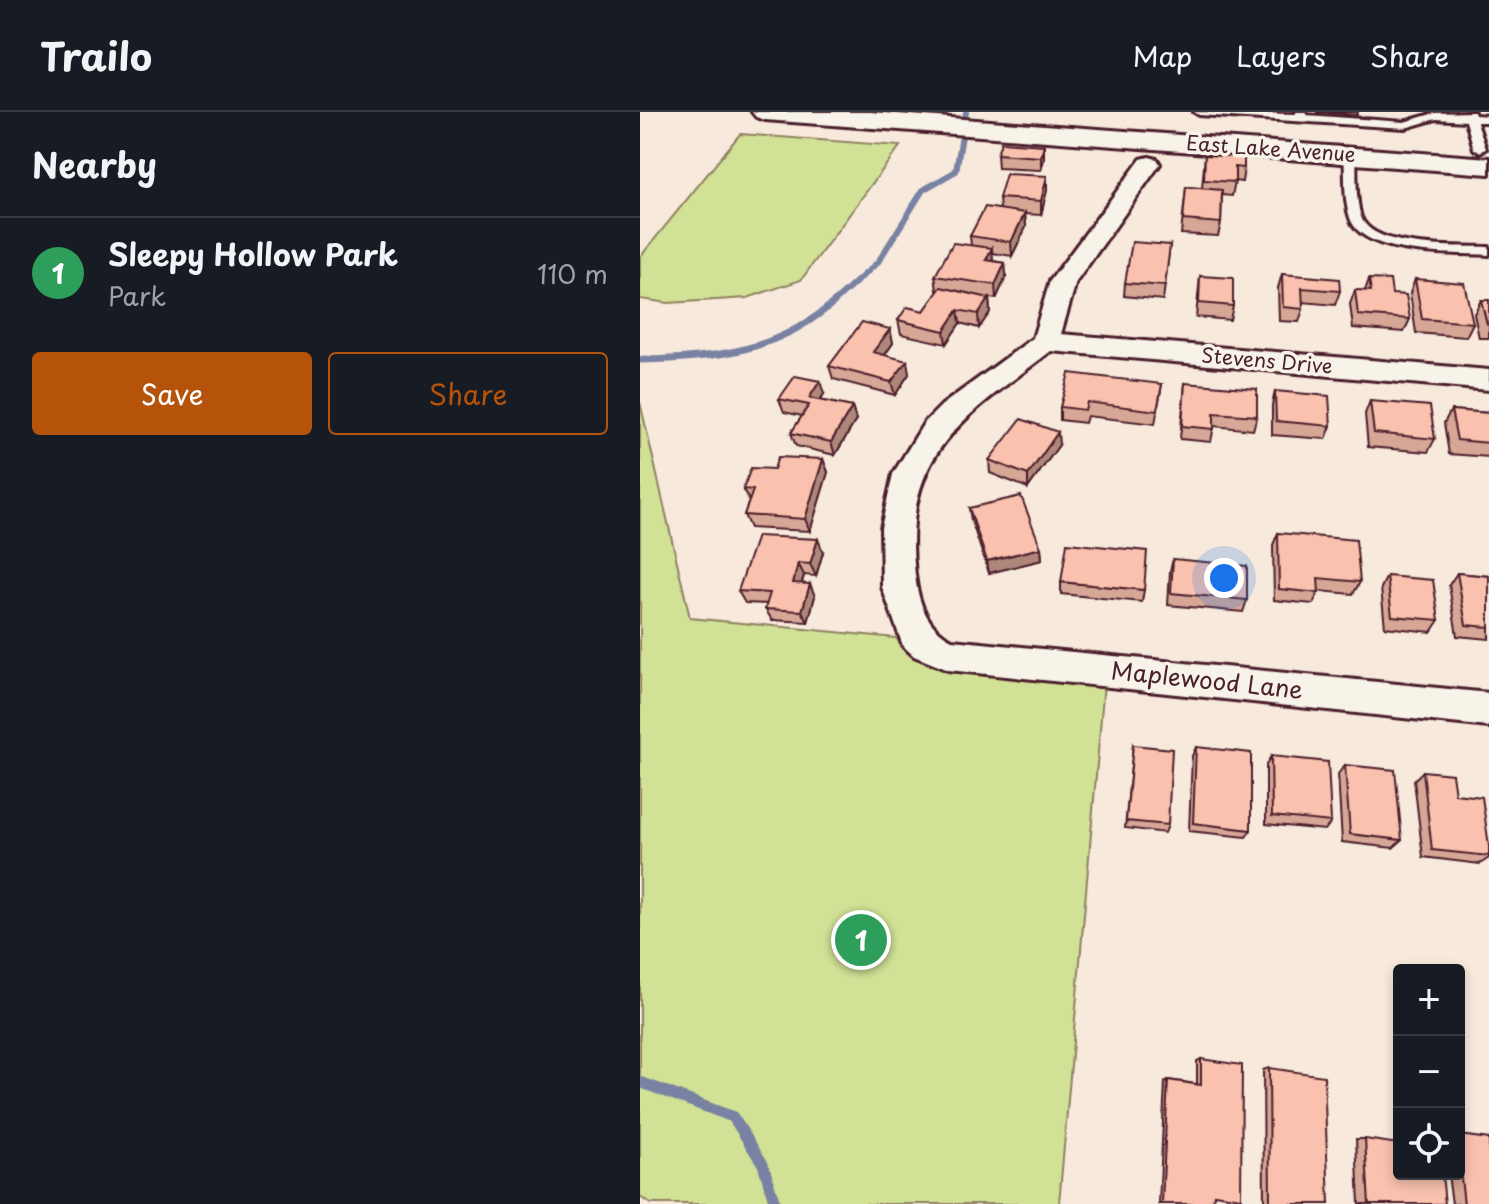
<!DOCTYPE html>
<html lang="en">
<head>
<meta charset="utf-8">
<style>
	:root { --surface:#171b24; --page:#20242c; --text:#f1f3f6; --muted:#9ea1a6; --line:#363941; --accent:#b45309 }
	body { margin:0; font-family:"Playpen Sans",sans-serif; background:var(--page); color:var(--text) }
	.controls { position:absolute; right:24px; bottom:24px; display:grid; overflow:hidden; border-radius:8px; box-shadow:0 4px 12px #0003 }
	.controls button { width:72px; height:72px; display:grid; place-items:center; padding:0; border:0; border-bottom:2px solid var(--line); background:var(--surface); color:var(--text); font:40px sans-serif }
	.you { position:absolute; left:584px; top:466px; width:28px; height:28px; margin:-20px; border:6px solid #fff; border-radius:50%; background:#1a73e8; box-shadow:0 0 0 12px #1a73e833 }
	.badge { display:grid; place-items:center; width:52px; height:52px; border-radius:50%; background:var(--accent); color:#fff; font-size:26px; font-weight:700 }
	.pin { position:absolute; translate:-50% -50%; border:4px solid #fff; box-shadow:0 2px 8px #0006 }
	.list { margin:0; padding:0; list-style:none }
	h2 { display:flex; justify-content:space-between; align-items:center; height:104px; margin:0; padding:0 32px; font-size:34px }
	h2 small { font-size:26px; font-weight:400; color:var(--muted) }
	.list li { display:grid; grid-template-columns:52px 1fr auto; gap:24px; align-items:center; box-sizing:border-box; height:112px; padding:0 32px; border-top:2px solid var(--line) }
	.list b { display:block; font-size:30px; white-space:nowrap }
	.list p { margin:0; font-size:26px; white-space:nowrap; color:var(--muted) }
	.list em { font-size:26px; font-style:normal; color:var(--muted) }
	.actions { display:flex; gap:16px; padding:24px 32px }
	.actions a { flex:1; padding:18px 0; border:2px solid var(--accent); border-radius:8px; text-align:center; font-size:28px; color:var(--accent) }
	.actions .main { background:var(--accent); color:#fff }
	.icon { flex:none; width:44px; height:44px; fill:none; stroke:currentColor; stroke-width:2; stroke-linecap:round; stroke-linejoin:round }
	.map { position:relative; flex:none; width:849px; height:1092px; overflow:hidden }
	header { display:flex; align-items:center; gap:48px; box-sizing:border-box; height:112px; padding:0 40px; background:var(--surface); border-bottom:2px solid var(--line) }
	header strong { font-size:38px }
	nav { display:flex; gap:44px; margin-inline-start:auto; font-size:28px }
	main { display:flex }
	aside { flex:1; background:var(--surface) }
	.map>svg:first-child { display:block }
	.green { fill:#d1e195; stroke:#8e8060; stroke-width:2 }
	.lines { fill:none; stroke-linecap:round; stroke-linejoin:round }
	.stream-far2 { stroke:#7982a2; stroke-width:6 }
	.stream-far1 { stroke:#7982a2; stroke-width:7 }
	.stream { stroke:#7982a2; stroke-width:11 }
	.lane-casing { stroke:#4a1f2b; stroke-width:6 }
	.street-casing { stroke:#4a1f2b; stroke-width:6 }
	.primary-casing { stroke:#4a1f2b; stroke-width:6 }
	.lane { fill:#f7f3e8; fill-rule:evenodd }
	.street { fill:#f7f3e8; fill-rule:evenodd }
	.primary { fill:#f7f3e8; fill-rule:evenodd }
	.wall { fill:#d6a696; stroke:#4a1f2b; stroke-width:2 }
	.shaded-wall { fill:#ae877a; stroke:#4a1f2b; stroke-width:2 }
	.building { fill:#f9c1ae; stroke:#4a1f2b; stroke-width:2 }
	.labels { text-anchor:middle; stroke-width:7; stroke-linejoin:round; paint-order:stroke }
	.far-street-label { font-size:20px; fill:#4a1f2b; stroke:#f7f3e8 }
	.street-label { font-size:24px; fill:#4a1f2b; stroke:#f7f3e8 }
</style>
</head>
<body>
<header>
<strong>Trailo</strong>
<nav><a>Map</a><a>Layers</a><a>Share</a></nav>
</header>
<main>
<aside>
<h2>Nearby<small></small></h2>
<ul class="list">
<li><span class="badge" style="background:#2e9e5b">1</span><div><b>Sleepy Hollow Park</b><p>Park</p></div><em>110 m</em></li>
</ul>
<div class="actions"><a class="main">Save</a><a>Share</a></div>
</aside>
<div class="map">
<svg width="849" height="1092" viewBox="0 0 849 1092">
	<rect width="100%" height="100%" fill="#f7e9dc"/>
	<filter id="ink" filterUnits="userSpaceOnUse"><feTurbulence type="fractalNoise" baseFrequency=".0125" numOctaves="2"/><feDisplacementMap in="SourceGraphic" scale="16" xChannelSelector="R" yChannelSelector="G"/><feConvolveMatrix kernelMatrix="1 2 1 2 8 2 1 2 1" color-interpolation-filters="sRGB"/></filter>
	<g filter="url(#ink)">
		<!-- green -->
		<path class="green" d="M100 22 260 34 161 168 107 186 28 191 0 187V145Z
			M0 290 50 506 256 526C266 542 278 546 296 551L464 571 419 1092H11L0 1085Z"/>
		<g class="lines">
			<!-- stream-far2 -->
			<path class="stream-far2" d="M192 192 238 150 283 78 316 59 326 0"/>
			<!-- stream-far1 -->
			<path class="stream-far1" d="M0 248C72 247 138 240 194 190"/>
			<!-- stream -->
			<path class="stream" d="M0 970 93 1005 123 1052 135 1092"/>
			<defs>
				<path id="lane" d="M554 0 656 2V0H666V3L764 10 795 1 834 0 835 3 849 4V10H837L846 37 840 40 834 37 826 9 796 7 765 16 559 3Z
					M710 40 716 43C717 63 715 86 721 105 733 138 820 134 849 135V143C815 141 723 145 710 106 703 86 706 63 704 43Z"/>
				<path id="street" d="M509 45 517 47 520 52 436 170 421 222 849 258V278L411 239C324 306 261 339 275 463 278 490 287 516 312 528L849 581V615L308 558 274 544 263 534 242 475 241 416 253 362 284 311 302 293 393 226 410 169 501 47Z"/>
				<path id="primary" d="M112 0H230L849 46V62L125 8 116 5Z"/>
			</defs>
			<!-- lane casing -->
			<use href="#lane" class="lane-casing"/>
			<!-- street casing -->
			<use href="#street" class="street-casing"/>
			<!-- primary casing -->
			<use href="#primary" class="primary-casing"/>
			<!-- lane -->
			<use href="#lane" class="lane"/>
			<!-- street -->
			<use href="#street" class="street"/>
			<!-- primary -->
			<use href="#primary" class="primary"/>
		</g>
		<!-- wall -->
		<path class="wall" d="M676 0H718L717 3Z
			M404 33V47L401 58 358 56 357 42Z
			M565 43 604 56 602 70 595 69 592 84 582 83 581 111 578 124 541 122 546 75 562 76Z
			M407 64V78L401 103 385 102 386 115 372 144 352 141 353 149 365 151 366 165 356 187 349 186 350 200 339 216 320 211 306 232 261 222 258 208 284 199 299 178H297L295 164 331 133 330 124 360 97 359 86Z
			M530 133 523 188 484 184 485 171Z
			M642 162 700 179 695 193 663 190V197L659 210 639 209 638 176Z
			M560 164 593 194 590 208 556 205Z
			M729 167 752 182 770 207 764 220 713 216 710 192 715 178 725 179Z
			M775 167 833 211 826 225 776 221 770 181Z
			M841 188H849V226H839L834 202Z
			M250 217 253 231 245 243 269 262 255 283 193 267 189 254Z
			M545 271 617 304 613 318 574 314 571 330 540 327Z
			M522 272 515 312 447 304 445 311 420 308V295Z
			M635 279 691 314 686 327 632 323V293Z
			M184 282 180 288 212 295 216 308 195 343 156 334 151 321 162 304 144 300 139 287Z
			M730 289 795 327 788 340 728 335 725 302Z
			M811 298 849 301V345L809 342 804 311Z
			M419 333 388 376 350 361 349 348Z
			M183 347 188 360 170 419 110 416 104 403 109 389 103 377Z
			M329 396 401 436 402 448 349 461 331 408Z
			M638 421 720 470 713 482 679 479 673 492 634 488 633 433Z
			M183 440 176 464 164 463 162 471 175 484 168 510 132 508 125 497 127 492 105 491 98 479Z
			M533 447 607 488 603 500 528 493 530 459Z
			M817 461 849 464V527L817 524 809 473Z
			M747 464 799 508 791 520 745 515 741 476Z
			M421 470 504 478 502 490 421 482Z
			M493 633 528 713 525 721 485 716Z
			M556 635 611 718 606 725 549 719 552 644Z
			M631 644 691 710 685 718 626 712V653Z
			M705 653 762 728 753 736 702 730 698 662Z
			M783 659 815 682 849 734V746L840 752 783 745 774 668Z
			M561 947 574 1082 573 1092H519L525 970 528 968 557 972V949Z
			M629 956 689 1092H624L623 958Z
			M819 1023 849 1092H812L808 1062H819Z
			M716 1027H725L759 1062 805 1092H719Z"/>
		<!-- shaded-wall -->
		<path class="shaded-wall" d="M404 33V47L401 58V45Z
			M407 64V78L401 103V89Z
			M385 101 386 115 372 144 371 130Z
			M352 136 353 150 346 148Z
			M365 151 366 165 356 187 355 173Z
			M349 186 350 200 339 216 338 202Z
			M318 198 320 211 306 232 304 219Z
			M250 217 253 231 237 254 233 240Z
			M267 249 269 262 255 283 251 270Z
			M180 269 184 282 173 299 169 286Z
			M212 295 216 308 195 343 191 330Z
			M418 320 419 333 388 376V363Z
			M183 347 188 360 170 419 165 407Z
			M178 427 183 440 176 464 170 452Z
			M401 436 402 448 349 461 347 449Z
			M158 451 164 463 158 483 153 471Z
			M170 472 175 484 168 510 162 499Z"/>
		<!-- building -->
		<path class="building" d="M361 30 404 33 401 45 357 42Z
			M565 43 604 45V56L595 55V70L564 68Z
			M366 62 407 64 401 89 359 86Z
			M546 75 582 78 581 111 543 108Z
			M345 95 385 101 371 130 330 124Z
			M492 130 530 133 525 174 485 171Z
			M313 131 352 136 346 148 365 151 355 173 295 164Z
			M642 162 699 167 700 179 662 176 663 197 643 195Z
			M560 164 593 166V194L559 191Z
			M729 167 750 168 752 182 766 183 770 207 718 203 715 178 731 179Z
			M775 167 824 171 833 211 782 207Z
			M301 175 349 186 338 202 318 198 304 219 258 208 267 195 284 199Z
			M841 188H849V212H847Z
			M222 210 250 217 233 240 267 249 251 270 189 254Z
			M429 261 522 272 517 299 447 290 445 298 420 295Z
			M155 264 180 269 169 286 212 295 191 330 151 321 169 293 139 287Z
			M545 271 617 277V304L574 301V317L542 314Z
			M635 279 689 284 691 314 636 309Z
			M730 289 790 294 795 327 734 321Z
			M811 298 849 301V331L817 328Z
			M381 307 418 320 388 363 349 348Z
			M138 345 183 347 165 407 104 403 113 378 103 377 111 356 134 357Z
			M381 384 401 436 347 449 329 396Z
			M638 421 716 428 720 470 678 466 679 481 639 477Z
			M117 424 178 427 170 452 158 451 153 471 170 472 162 499 125 497 130 481 98 479Z
			M427 431 507 439 504 478 421 470Z
			M533 447 607 454V488L531 481Z
			M817 461 849 464V515L826 513Z
			M747 464 793 468 799 508 752 504Z
			M493 633 532 637 528 713 486 709Z
			M556 635 611 641V718L553 711Z
			M631 644 688 650 691 710 632 704Z
			M705 653 755 658 762 728 710 722Z
			M783 659 812 662 815 682 842 685 849 734V744L792 738Z
			M561 947 602 953 601 1086 574 1082 573 1092H522L528 968 561 973Z
			M629 956 684 964 689 1092H630Z
			M819 1023 849 1027V1092H824L819 1048Z
			M725 1027 759 1032V1062H802L805 1092H729Z"/>
	</g>
	<g class="labels">
		<!-- far-street labels -->
		<g class="far-street-label">
			<text transform="translate(631 37) rotate(4)" y="7">East Lake Avenue</text>
			<text transform="translate(627 249) rotate(5)" y="7">Stevens Drive</text>
		</g>
		<!-- street labels -->
		<g class="street-label">
			<text transform="translate(567 569) rotate(6)" y="8">Maplewood Lane</text>
		</g>
	</g>
</svg>
<div class="controls">
<button>+</button>
<button>−</button>
<button><svg class="icon" aria-label="locate" viewBox="0 0 24 24"><circle cx="12" cy="12" r="6"/><path d="M12 2v4M12 18v4M2 12h4M18 12h4"/></svg></button>
</div>
<div class="you"></div>
<div class="pin badge" style="left:221px;top:828px;background:#2e9e5b">1</div>
</div>
</main>
</body>
</html>
